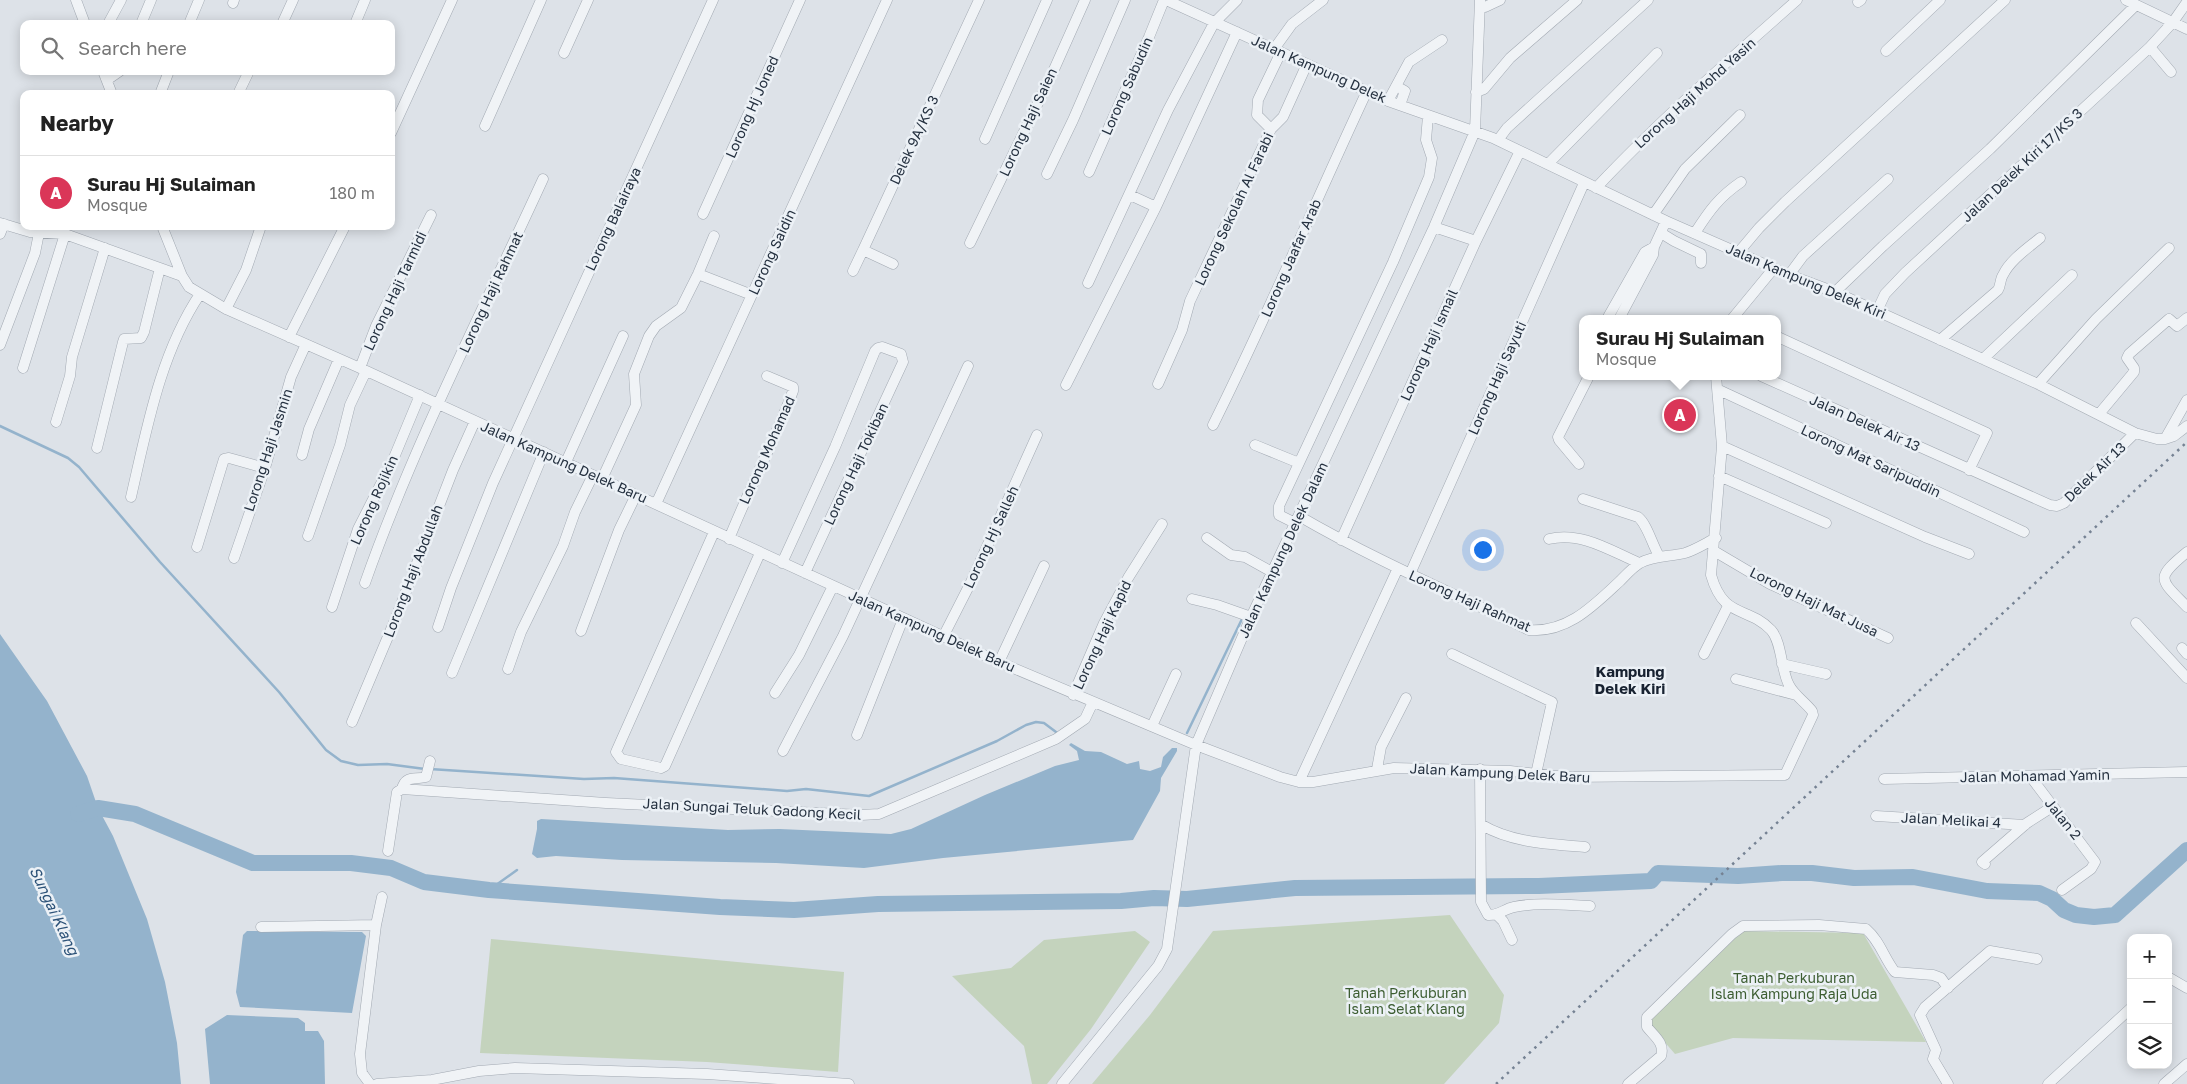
<!DOCTYPE html>
<html lang="en">
<head>
<meta charset="utf-8">
<style>
	:root { --surface:#fff; --page:#f6f6f6; --text:#222; --muted:#767676; --line:#e0e0e0; --accent:#da3658 }
	body { margin:0; font-family:"Golos Text",sans-serif; background:var(--page); color:var(--text) }
	.controls { position:absolute; right:15px; bottom:15px; display:grid; overflow:hidden; border-radius:10px; box-shadow:0 2px 12px #0003 }
	.controls button { width:45px; height:45px; display:grid; place-items:center; padding:0; border:0; border-bottom:1px solid var(--line); background:var(--surface); color:var(--text); font:25px sans-serif }
	.you { position:absolute; left:1482px; top:549px; width:18px; height:18px; margin:-12px; border:4px solid #fff; border-radius:50%; background:#1a73e8; box-shadow:0 0 0 8px #1a73e833 }
	.badge { display:grid; place-items:center; width:32px; height:32px; border-radius:50%; background:var(--accent); color:#fff; font-size:16px; font-weight:700 }
	.pin { position:absolute; translate:-50% -50%; border:2px solid #fff; box-shadow:0 1px 5px #0006 }
	.popup { position:absolute; left:1579px; top:315px; width:202px; height:65px; box-sizing:border-box; display:grid; place-content:center; border-radius:10px; background:var(--surface); filter:drop-shadow(0 1px 4px #0005); font-size:16px; white-space:nowrap; color:var(--muted) }
	.popup b { font-size:19px; color:var(--text) }
	.popup::after { content:''; position:absolute; left:50%; top:100%; margin-left:-10px; border:10px solid transparent; border-top-color:var(--surface) }
	.list { margin:0; padding:0; list-style:none }
	h2 { display:flex; justify-content:space-between; align-items:center; height:65px; margin:0; padding:0 20px; font-size:21px }
	h2 small { font-size:16px; font-weight:400; color:var(--muted) }
	.list li { display:grid; grid-template-columns:32px 1fr auto; gap:15px; align-items:center; box-sizing:border-box; height:75px; padding:0 20px; border-top:1px solid var(--line) }
	.list b { display:block; font-size:19px; white-space:nowrap }
	.list p { margin:0; font-size:16px; white-space:nowrap; color:var(--muted) }
	.list em { font-size:16px; font-style:normal; color:var(--muted) }
	.icon { flex:none; width:28px; height:28px; fill:none; stroke:currentColor; stroke-width:2; stroke-linecap:round; stroke-linejoin:round }
	.map { position:relative; flex:none; width:2187px; height:1084px; overflow:hidden }
	.search { position:absolute; background:var(--surface); box-shadow:0 2px 12px #0003; left:20px; top:20px; width:375px; height:55px; display:flex; align-items:center; gap:12px; box-sizing:border-box; padding:0 18px; border-radius:10px; color:var(--muted); font-size:19px }
	.panel { position:absolute; background:var(--surface); box-shadow:0 2px 12px #0003; left:20px; top:90px; width:375px; height:140px; border-radius:10px }
	.map>svg:first-child { display:block }
	.green { fill:#c4d3bd }
	.water { fill:#94b3cc }
	.lines { fill:none; stroke-linecap:round; stroke-linejoin:round }
	.stream { stroke:#94b3cc; stroke-width:2.5 }
	.river { stroke:#94b3cc; stroke-width:16 }
	.street-casing { stroke:#a2a9b2; stroke-width:11 }
	.street { stroke:#f0f3f6; stroke-width:10 }
	.rail { stroke:#758293; stroke-width:2.5; stroke-dasharray:2.5 5; stroke-linecap:butt }
	.labels { text-anchor:middle; stroke-width:5; stroke-linejoin:round; paint-order:stroke }
	.street-label { font-size:14px; fill:#253140; stroke:#ecf1f6 }
	.park-label { font-size:14px; fill:#3c5d31; stroke:#ecf1f6 }
	.neighbourhood-label { font-size:15px; font-weight:bold; fill:#182231; stroke:#ecf1f6 }
	.water-label { font-size:15px; font-style:italic; fill:#2c5278; stroke:#ecf1f6 }
</style>
</head>
<body>
<div class="map">
<svg width="2187" height="1084" viewBox="0 0 2187 1084">
	<rect width="100%" height="100%" fill="#dde2e8"/>
	<!-- green -->
	<path class="green" d="M1450 915 1504 995 1499 1023 1444 1084H1092L1150 1015 1213 931Z
		M1135 931 1150 942 1091 1029 1047 1084H1032L1024 1046 952 976 1011 968 1044 940Z
		M1742 931 1863 933 1926 1042 1733 1038 1675 1054 1649 1024 1652 1015Z
		M491 939 844 972 838 1072 707 1062 480 1053Z"/>
	<!-- water -->
	<path class="water" d="M0 634 47 701 87 776 98 808 113 836 147 919 165 982 177 1043 181 1084H0Z
		M1071 743 1085 751 1101 752 1127 764 1139 761 1140 769 1150 771 1161 767 1163 757 1172 748H1177V751L1161 778 1160 791 1133 840 943 858 864 868 776 863 622 860 556 856 537 858 532 854 537 829V821L541 819 728 830 780 829 891 834 911 829 985 795 1055 766 1079 760 1077 751 1069 745Z
		M247 931 362 932 366 936 352 1013 240 1007 236 992 243 935Z
		M227 1015 298 1018 305 1023V1031H318L324 1041 325 1084H210L205 1029Z"/>
	<g class="lines">
		<!-- stream -->
		<path class="stream" d="M0 426 68 458 79 467 160 562 279 692 326 750 341 761 358 765 387 764 425 769
			M1187 733 1242 619
			M430 769 584 779 614 778 787 791 806 789 869 796 997 741 1026 725 1036 722 1044 723 1056 732
			M489 890 517 870"/>
		<!-- river -->
		<path class="river" d="M78 814 98 808 135 814 253 863H351L391 868 424 882 489 890 720 907 794 910 878 904 1121 901 1154 898 1187 899 1295 888 1539 886 1651 881 1658 873 1738 876 1782 873H1812L1854 878 1913 877 1987 891 2039 893 2052 899 2064 910 2076 915 2094 917 2115 915 2187 850"/>
		<defs>
			<path id="street" d="M76 0 85 24
				M1166 0 1388 101 1493 138 1666 221 1789 275 1835 292 2038 384 2135 433 2157 439H2165L2174 436 2187 426
				M2126 0 2187 29
				M1858 2 1861 0
				M233 3 234 0
				M1480 7H1485L1500 0
				M108 24 121 0
				M141 24 151 0
				M189 24 199 0
				M282 24 293 0
				M355 24 365 0
				M2150 47 2173 22 2187 2
				M1274 49 1292 24 1323 0
				M1886 51 1940 0
				M564 53 588 0
				M103 71 112 94
				M107 80 120 71
				M1396 86 1405 91 1400 105
				M1476 92 1484 89 1510 58 1577 0
				M160 94 169 71
				M238 94 249 71
				M1388 101 1409 62 1442 40
				M485 126 541 0
				M1271 129 1257 115 1258 100 1281 52
				M391 133 452 0
				M985 139 1047 0
				M1498 140 1507 128 1648 0
				M1548 164 1657 53
				M1089 172 1149 37 1164 0
				M1047 174 1073 120 1125 0
				M1596 188C1659 121 1728 61 1797 0
				M1130 195 1156 207
				M703 214 800 0
				M1653 215 1685 169 1740 115
				M0 223 30 232 65 234 182 276
				M162 226 182 276 189 287 226 309 360 368 999 662 1196 745 1280 777 1299 782H1313L1394 768 1510 771 1566 777 1785 775 1813 715 1812 711C1805 702 1794 695 1789 685 1781 671 1782 642 1771 630 1747 605 1724 620 1711 575L1722 446 1716 376
				M1434 227 1476 241
				M1661 233 1674 241 1701 254V263
				M1695 233C1709 211 1719 197 1741 182
				M0 234 4 224
				M970 243 1052 74 1085 0
				M1738 253 1759 228 1785 202 2005 0
				M893 264 863 250 979 0
				M853 271 863 250
				M698 274 752 295
				M1789 275 1803 256 1888 179
				M1088 283 1168 110 1214 23 1237 0
				M1835 292 1883 246 1990 149 2136 5
				M226 309 246 270 261 226
				M1877 311 1885 294 1905 273 2150 47 2171 72
				M1607 319 1645 252 1654 247
				M1619 319 1653 255 1654 247 1666 221
				M1732 319 1774 268
				M289 337 345 226
				M1778 337 1987 433 1969 470
				M1940 340 1998 290C2001 285 2000 279 2003 275 2010 260 2028 248 2040 238
				M0 345 35 253 39 233
				M1983 359 2072 275
				M23 368 65 234
				M360 368 376 326 431 215
				M1761 376 2050 505 2057 506 2064 503 2135 433
				M1158 384 1182 330 1190 301 1271 129 1283 117 1307 64
				M2038 384 2096 319 2169 248
				M1066 385 1156 207 1237 32
				M1719 390 2024 532
				M2099 414 2134 372V368L2127 358 2129 354 2169 319 2177 326 2187 318
				M56 422 70 376 72 357 105 248
				M1213 425C1268 315 1315 202 1367 91
				M2165 439 2187 400
				M1255 445 1299 463
				M1722 446 1925 537 1969 554
				M97 448 123 342 124 339 141 338 144 332 160 268
				M302 455 309 429 339 359
				M566 462 623 336
				M1579 464 1559 440 1558 437 1589 376
				M1719 476 1826 523
				M602 479 636 405 634 374 649 336 656 326 681 308 698 274 714 236
				M131 497C147 428 160 354 200 294
				M1583 499 1638 517C1647 524 1652 544 1659 556
				M656 504 887 0
				M1299 516C1373 559 1452 593 1529 630 1568 633 1594 605 1620 581 1626 575 1633 567 1640 563 1655 555 1670 557 1685 553 1695 550 1706 543 1716 538
				M1295 523 1279 515V506L1393 262 1429 177 1432 158 1426 140 1428 116
				M714 532 616 752 621 759 661 768 665 766 760 553
				M308 536 340 445 350 405 366 371
				M1207 538 1231 555 1245 557 1272 572
				M729 539C749 489 774 442 793 391V387L767 376
				M1549 539C1581 531 1611 551 1639 563
				M1341 540 1476 241 1520 151
				M197 547 224 459 229 458 265 468
				M1714 551 1770 584 1888 638
				M2187 552C2154 579 2160 579 2187 607
				M234 558 265 468 291 377 306 344
				M782 563 835 447 875 351 878 348 882 347 901 354 903 362 805 573
				M1410 574 1584 183
				M365 583C414 444 482 312 543 179
				M1192 599 1217 605 1251 617
				M332 607 358 529 393 460 420 395
				M2136 623 2187 678
				M438 627 451 588 493 483 713 0
				M581 631 619 530 636 495
				M943 637 971 582 1037 435
				M2182 648 2187 654
				M1452 654 1552 702 1536 774
				M1704 654 1728 606
				M999 662 1044 566
				M1782 664 1826 674
				M508 669 521 632 563 546 575 512 593 475
				M452 673 544 452
				M1736 679 1796 695
				M775 693 799 655 833 586
				M1073 695 1104 623 1128 578 1162 524
				M352 722 395 620 453 470 475 421
				M1152 726 1176 674
				M857 735 903 619
				M783 751 843 636 968 366
				M1377 769 1381 747 1406 698
				M1480 769 1481 902 1488 915C1498 916 1504 909 1514 907 1538 902 1565 905 1590 906
				M2030 776 2095 862 2091 869 2062 890
				M1884 779 2187 772
				M1299 782 1398 568
				M402 789C405 775 415 780 426 777L430 761
				M1876 816 2025 825
				M1482 825C1512 843 1551 844 1585 847
				M388 851 397 792 402 789 606 803 861 815 879 814 1056 739 1085 719 1093 702
				M1985 864 1982 862 2027 823 2052 807
				M1497 915 1503 921 1512 940
				M261 927 376 925
				M2168 977 2187 988
				M370 1084 362 1073 360 1054 376 925 382 897
				M377 1084 432 1080 479 1071 515 1068 707 1074 849 1084
				M1062 1084 1158 966 1167 949 1196 745 1251 617 1434 227 1475 131 1480 0
				M1628 1084 1661 1056C1665 1043 1654 1036 1647 1027V1017L1732 934 1743 926 1819 925 1866 929C1880 941 1884 958 1895 972L1933 975 1941 978 1948 988
				M1948 1084 1933 1059 1936 1050 1920 1015 1925 1007 1990 951 2037 959
				M2048 1084 2131 1008
				M2164 1084 2187 1064"/>
		</defs>
		<!-- street casing -->
		<use href="#street" class="street-casing"/>
		<!-- street -->
		<use href="#street" class="street"/>
		<!-- rail -->
		<path class="rail" d="M1496 1084 2187 442"/>
	</g>
	<g class="labels">
		<!-- street labels -->
		<g class="street-label">
			<text transform="translate(1319 69) rotate(24)" y="5">Jalan Kampung Delek</text>
			<text transform="translate(1127 86) rotate(-66)" y="5">Lorong Sabudin</text>
			<text transform="translate(1695 93) rotate(-42)" y="5">Lorong Haji Mohd Yasin</text>
			<text transform="translate(752 107) rotate(-66)" y="5">Lorong Hj Joned</text>
			<text transform="translate(1028 122) rotate(-65)" y="5">Lorong Haji Saien</text>
			<text transform="translate(914 140) rotate(-65)" y="5">Delek 9A/KS 3</text>
			<text transform="translate(2022 165) rotate(-43)" y="5">Jalan Delek Kiri 17/KS 3</text>
			<text transform="translate(1234 209) rotate(-65)" y="5">Lorong Sekolah Al Farabi</text>
			<text transform="translate(613 219) rotate(-65)" y="5">Lorong Balairaya</text>
			<text transform="translate(772 252) rotate(-65)" y="5">Lorong Saidin</text>
			<text transform="translate(1291 258) rotate(-66)" y="5">Lorong Jaafar Arab</text>
			<text transform="translate(1806 281) rotate(23)" y="5">Jalan Kampung Delek Kiri</text>
			<text transform="translate(395 291) rotate(-65)" y="5">Lorong Haji Tarmidi</text>
			<text transform="translate(491 292) rotate(-65)" y="5">Lorong Haji Rahmat</text>
			<text transform="translate(1429 345) rotate(-66)" y="5">Lorong Haji Ismail</text>
			<text transform="translate(1497 378) rotate(-66)" y="5">Lorong Haji Sayuti</text>
			<text transform="translate(1865 423) rotate(24)" y="5">Jalan Delek Air 13</text>
			<text transform="translate(268 450) rotate(-72)" y="5">Lorong Haji Jasmin</text>
			<text transform="translate(767 450) rotate(-66)" y="5">Lorong Mohamad</text>
			<text transform="translate(1871 461) rotate(25)" y="5">Lorong Mat Saripuddin</text>
			<text transform="translate(564 462) rotate(24)" y="5">Jalan Kampung Delek Baru</text>
			<text transform="translate(856 464) rotate(-65)" y="5">Lorong Haji Tokiban</text>
			<text transform="translate(2095 472) rotate(-44)" y="5">Delek Air 13</text>
			<text transform="translate(374 500) rotate(-66)" y="5">Lorong Rojikin</text>
			<text transform="translate(991 537) rotate(-65)" y="5">Lorong Hj Salleh</text>
			<text transform="translate(1283 550) rotate(-65)" y="5">Jalan Kampung Delek Dalam</text>
			<text transform="translate(413 571) rotate(-69)" y="5">Lorong Haji Abdullah</text>
			<text transform="translate(1470 601) rotate(24)" y="5">Lorong Haji Rahmat</text>
			<text transform="translate(1814 602) rotate(26)" y="5">Lorong Haji Mat Jusa</text>
			<text transform="translate(932 631) rotate(24)" y="5">Jalan Kampung Delek Baru</text>
			<text transform="translate(1102 635) rotate(-65)" y="5">Lorong Haji Kapid</text>
			<text transform="translate(1500 773) rotate(3)" y="5">Jalan Kampung Delek Baru</text>
			<text transform="translate(2035 776) rotate(-1)" y="5">Jalan Mohamad Yamin</text>
			<text transform="translate(752 809) rotate(3)" y="5">Jalan Sungai Teluk Gadong Kecil</text>
			<text transform="translate(2063 819) rotate(51)" y="5">Jalan 2</text>
			<text transform="translate(1951 820) rotate(3)" y="5">Jalan Melikai 4</text>
		</g>
		<!-- park labels -->
		<g class="park-label">
			<text x="1794" y="983">Tanah Perkuburan<tspan x="1794" dy="16">Islam Kampung Raja Uda</tspan></text>
			<text x="1406" y="998">Tanah Perkuburan<tspan x="1406" dy="16">Islam Selat Klang</tspan></text>
		</g>
		<!-- neighbourhood labels -->
		<g class="neighbourhood-label">
			<text x="1630" y="677">Kampung<tspan x="1630" dy="17">Delek Kiri</tspan></text>
		</g>
		<!-- water labels -->
		<g class="water-label">
			<text transform="translate(54 911) rotate(65)" y="5">Sungai Klang</text>
		</g>
	</g>
</svg>
<div class="controls">
<button>+</button>
<button>−</button>
<button><svg class="icon" aria-label="layers" viewBox="0 0 24 24"><path d="M12 4l9 5-9 5-9-5zM3 14l9 5 9-5"/></svg></button>
</div>
<div class="you"></div>
<div class="pin badge" style="left:1680px;top:415px">A</div>
<div class="popup"><b>Surau Hj Sulaiman</b>Mosque</div>
<div class="search"><svg class="icon" aria-label="search" viewBox="0 0 24 24"><circle cx="10" cy="10" r="6"/><path d="M15 15l6 6"/></svg>Search here</div>
<section class="panel">
<h2>Nearby<small></small></h2>
<ul class="list">
<li><span class="badge">A</span><div><b>Surau Hj Sulaiman</b><p>Mosque</p></div><em>180 m</em></li>
</ul>
</section>
</div>
</body>
</html>
